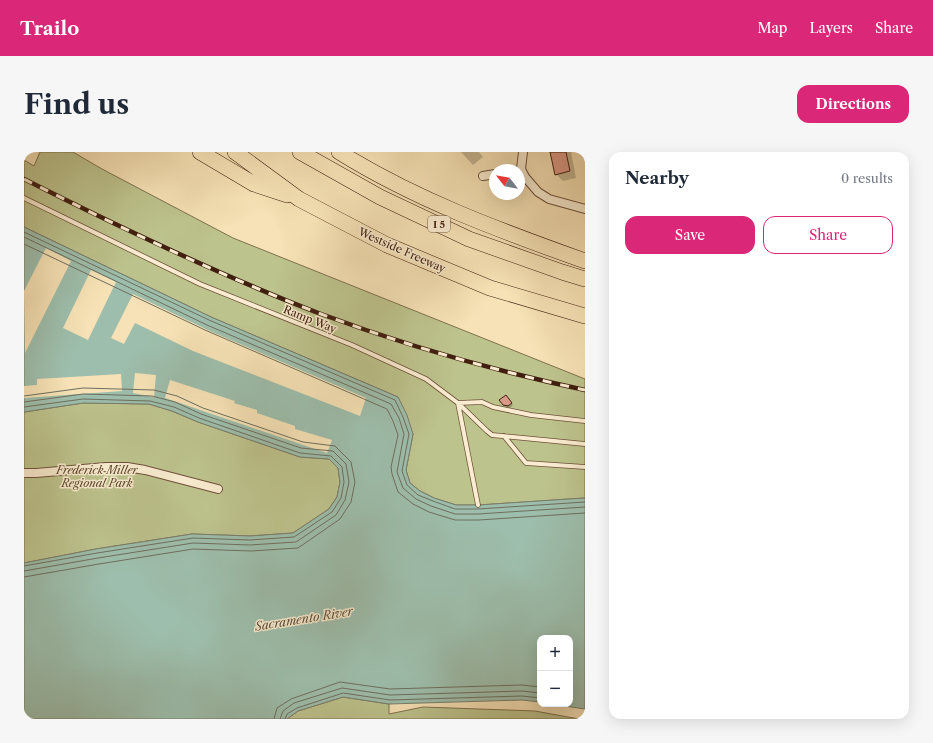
<!DOCTYPE html>
<html lang="en">
<head>
<meta charset="utf-8">
<style>
	:root { --surface:#fff; --page:#f6f6f7; --text:#1f2937; --muted:#747a83; --line:#e0e1e3; --accent:#db2777 }
	body { margin:0; font-family:"Libre Caslon Text",serif; background:var(--page); color:var(--text) }
	.controls { position:absolute; right:12px; bottom:12px; display:grid; overflow:hidden; border-radius:8px; box-shadow:0 4px 16px #0002 }
	.controls button { width:36px; height:36px; display:grid; place-items:center; padding:0; border:0; border-bottom:1px solid var(--line); background:var(--surface); color:var(--text); font:20px sans-serif }
	.compass { position:absolute; left:465px; top:12px; width:36px; height:36px; border-radius:50%; background:var(--surface); box-shadow:0 4px 16px #0002; rotate:301deg }
	.list { margin:0; padding:0; list-style:none }
	h2 { display:flex; justify-content:space-between; align-items:center; height:52px; margin:0; padding:0 16px; font-size:17px }
	h2 small { font-size:13px; font-weight:400; color:var(--muted) }
	.actions { display:flex; gap:8px; padding:12px 16px }
	.actions a { flex:1; padding:9px 0; border:1px solid var(--accent); border-radius:12px; text-align:center; font-size:14px; color:var(--accent) }
	.actions .main { background:var(--accent); color:#fff }
	.map { position:relative; flex:none; width:561px; height:567px; overflow:hidden; border-radius:12px }
	header { display:flex; align-items:center; gap:24px; box-sizing:border-box; height:56px; padding:0 20px; background:var(--accent); color:#fff }
	header strong { font-size:19px }
	nav { display:flex; gap:22px; margin-inline-start:auto; font-size:14px }
	.intro { display:flex; align-items:center; justify-content:space-between; box-sizing:border-box; height:96px; padding:0 24px }
	h1 { margin:0; font-size:28px }
	.button { padding:10px 18px; border-radius:12px; background:var(--accent); color:#fff; font-size:14px; font-weight:700 }
	main { display:flex; gap:24px; padding:0 24px }
	aside { flex:1; background:var(--surface); border-radius:12px; box-shadow:0 4px 16px #0002 }
	.map>svg:first-child { display:block }
	.green { fill:#bdc38d; stroke:#7e714e }
	.water { fill:#9dbeac; stroke:#787e6d }
	.pier { fill:#f6e2b6 }
	.shadow { fill:#0003 }
	.lines { fill:none; stroke-linecap:round; stroke-linejoin:round }
	.shore { stroke:#6e6e5e; stroke-width:1 }
	.building { fill:#db9988; stroke:#401f0f }
	.lane-casing { stroke:#6e5039; stroke-width:5.5 }
	.street-casing { stroke:#6e5039; stroke-width:10 }
	.highway-casing { stroke:#401f0f; stroke-width:16 }
	.lane { stroke:#f9ecd0; stroke-width:4 }
	.street { stroke:#f9ecd0; stroke-width:8 }
	.highway { stroke:#f6e2b6; stroke-width:15 }
	.rail-casing { stroke:#401f0f; stroke-width:4.5 }
	.rail { stroke:#f9ecd0; stroke-width:3; stroke-dasharray:9; stroke-linecap:butt }
	.labels { text-anchor:middle; stroke-width:3; stroke-linejoin:round; paint-order:stroke }
	.shield { fill:#f9ecd0; stroke:#785c49; stroke-width:1 }
	.shield-label { font-size:10px; font-weight:bold; fill:#401f0f }
	.street-label { font-size:11px; fill:#401f0f; stroke:#f9ecd0 }
	.park-label { font-size:11px; font-style:italic; fill:#5f482e; stroke:#f9ecd0 }
	.water-label { font-size:12px; font-style:italic; fill:#5c4f3e; stroke:#f9ecd0 }
</style>
</head>
<body>
<header>
<strong>Trailo</strong>
<nav><a>Map</a><a>Layers</a><a>Share</a></nav>
</header>
<div class="intro"><h1>Find us</h1><a class="button">Directions</a></div>
<main>
<div class="map">
<svg width="561" height="567" viewBox="0 0 561 567">
	<rect width="100%" height="100%" fill="#f6e2b6"/>
	<filter id="stains"><feTurbulence type="fractalNoise" baseFrequency=".005" numOctaves="4"/><feColorMatrix values="0 0 0 0 .2 0 0 0 0 .09 0 0 0 0 .02 0 0 0 .5 -.17"/></filter>
	<radialGradient id="worn" r=".72"><stop offset=".6" stop-color="#630" stop-opacity="0"/><stop offset="1" stop-color="#630" stop-opacity=".3"/></radialGradient>
	<!-- green -->
	<path class="green" d="M16 0H49L78 17 209 86 561 227V346L454 353H432L410 346 396 339 386 331 382 318 389 282 374 245 187 165 0 75V8L10 14Z
		M59 251 125 252 148 259 174 270 276 305 305 307 314 316 316 330 313 345 305 357 269 381 226 384 168 382 72 397 0 411V260Z
		M319 545 365 552V562L399 555 511 559 555 567H263L274 559Z"/>
	<!-- water -->
	<path class="water" d="M0 75 187 165 374 245 383 263 389 282 382 318 386 331 396 339 410 346 432 353H454L561 346V557L527 552H546V486H516V550L498 548 365 552 319 545 274 559 263 567H0V411L72 397 168 382 226 384 269 381 305 357 313 345 316 330 314 316 305 307 276 305 174 270 148 259 125 252 59 251 0 260Z"/>
	<!-- pier -->
	<path class="pier" d="M22 96 47 109 1 201 0 139Z
		M67 118 92 130 64 188 39 176Z
		M109 142 186 179 342 246 336 264 169 199 111 171 100 192 87 186Z
		M111 221 132 223 130 245 109 241Z
		M97 222 98 239 0 246V234L13 233V227Z
		M146 228 211 249 210 251 233 258V261L271 274V277L308 288 303 301 141 246Z"/>
	<!-- shadow -->
	<path class="shadow" d="M437 0H455L459 5 449 13Z
		M527 0H547L552 26 539 29 532 22Z
		M484 246 489 253 486 256 482 255 479 253Z"/>
	<g class="lines">
		<!-- shore -->
		<path class="shore" d="M0 80 185 168 371 248 379 265 385 282 378 319 383 333 394 343 409 349 431 357H454L561 350
			M0 85 183 173 367 252 375 266 380 282 373 320 379 336 392 347 407 354 431 362H454L561 355
			M0 92 181 178 363 257 369 269 374 283 367 315 368 322 374 340 389 352 405 360 431 368H455L561 361
			M0 244 59 236 130 238 153 244 179 256 279 290 311 294 327 310 331 330 327 350 316 367 274 396 227 399 169 397 75 412 0 425
			M0 250 59 242 128 244 151 250 177 262 277 296 309 299 322 312 325 330 321 348 312 363 272 390 226 393 169 391 74 406 0 419
			M0 255 59 247 126 249 150 255 175 266 276 301 307 304 318 315 320 330 317 346 308 360 270 385 226 388 169 386 73 401 0 414
			M250 567 253 556 267 547 316 530 366 537 498 533 516 535
			M256 567 259 559 270 551 318 536 366 543 498 539 516 541
			M261 567 263 562 273 556 319 541 366 548 498 544 516 546"/>
	</g>
	<!-- building -->
	<path class="building" d="M526 0H542L546 19 531 23Z
		M482 243 488 251 484 254 479 253 475 248Z"/>
	<g class="lines">
		<defs>
			<path id="lane" d="M0 46 176 132 328 193 402 227 434 251 463 279 468 283 561 292
				M434 251 458 250 469 255 507 263 561 269
				M434 251 454 353
				M480 284 502 311 561 315"/>
			<path id="street" d="M499 0 497 17 501 25 514 40 525 47 561 57
				M459 24 471 22
				M0 321H12L82 315H103L121 318 194 337"/>
			<path id="highway" d="M176 0 230 32 263 43
				M211 0 275 47 363 93 466 136 561 164
				M276 0 356 45 445 87 538 120 561 127
				M315 0C392 48 477 79 561 109"/>
		</defs>
		<!-- lane casing -->
		<use href="#lane" class="lane-casing"/>
		<!-- street casing -->
		<use href="#street" class="street-casing"/>
		<!-- highway casing -->
		<use href="#highway" class="highway-casing"/>
		<!-- lane -->
		<use href="#lane" class="lane"/>
		<!-- street -->
		<use href="#street" class="street"/>
		<!-- highway -->
		<use href="#highway" class="highway"/>
		<defs>
			<path id="rail" d="M0 27C97 76 195 123 297 162 383 194 471 219 561 238"/>
		</defs>
		<!-- rail casing -->
		<use href="#rail" class="rail-casing"/>
		<!-- rail -->
		<use href="#rail" class="rail"/>
	</g>
	<g class="labels">
		<!-- shield labels -->
		<rect class="shield" x="404" y="64" width="22" height="16" rx="3"/>
		<g class="shield-label">
			<text x="415" y="76">I 5</text>
		</g>
		<!-- street labels -->
		<g class="street-label">
			<text transform="translate(378 98) rotate(24)" y="4">Westside Freeway</text>
			<text transform="translate(286 167) rotate(22)" y="4">Ramp Way</text>
		</g>
		<!-- park labels -->
		<g class="park-label">
			<text x="73" y="322">Frederick Miller<tspan x="73" dy="13">Regional Park</tspan></text>
		</g>
		<!-- water labels -->
		<g class="water-label">
			<text transform="translate(280 467) rotate(-9)" y="4">Sacramento River</text>
		</g>
	</g>
	<rect width="100%" height="100%" filter="url(#stains)"/>
	<rect width="100%" height="100%" fill="url(#worn)"/>
</svg>
<div class="controls">
<button>+</button>
<button>−</button>
</div>
<svg class="compass" viewBox="-18 -18 36 36"><path d="M0-13l5 13h-10z" fill="#e53935"/><path d="M0 13l5-13h-10z" fill="#747a83"/></svg>
</div>
<aside>
<h2>Nearby<small>0 results</small></h2>
<ul class="list">
</ul>
<div class="actions"><a class="main">Save</a><a>Share</a></div>
</aside>
</main>
</body>
</html>
